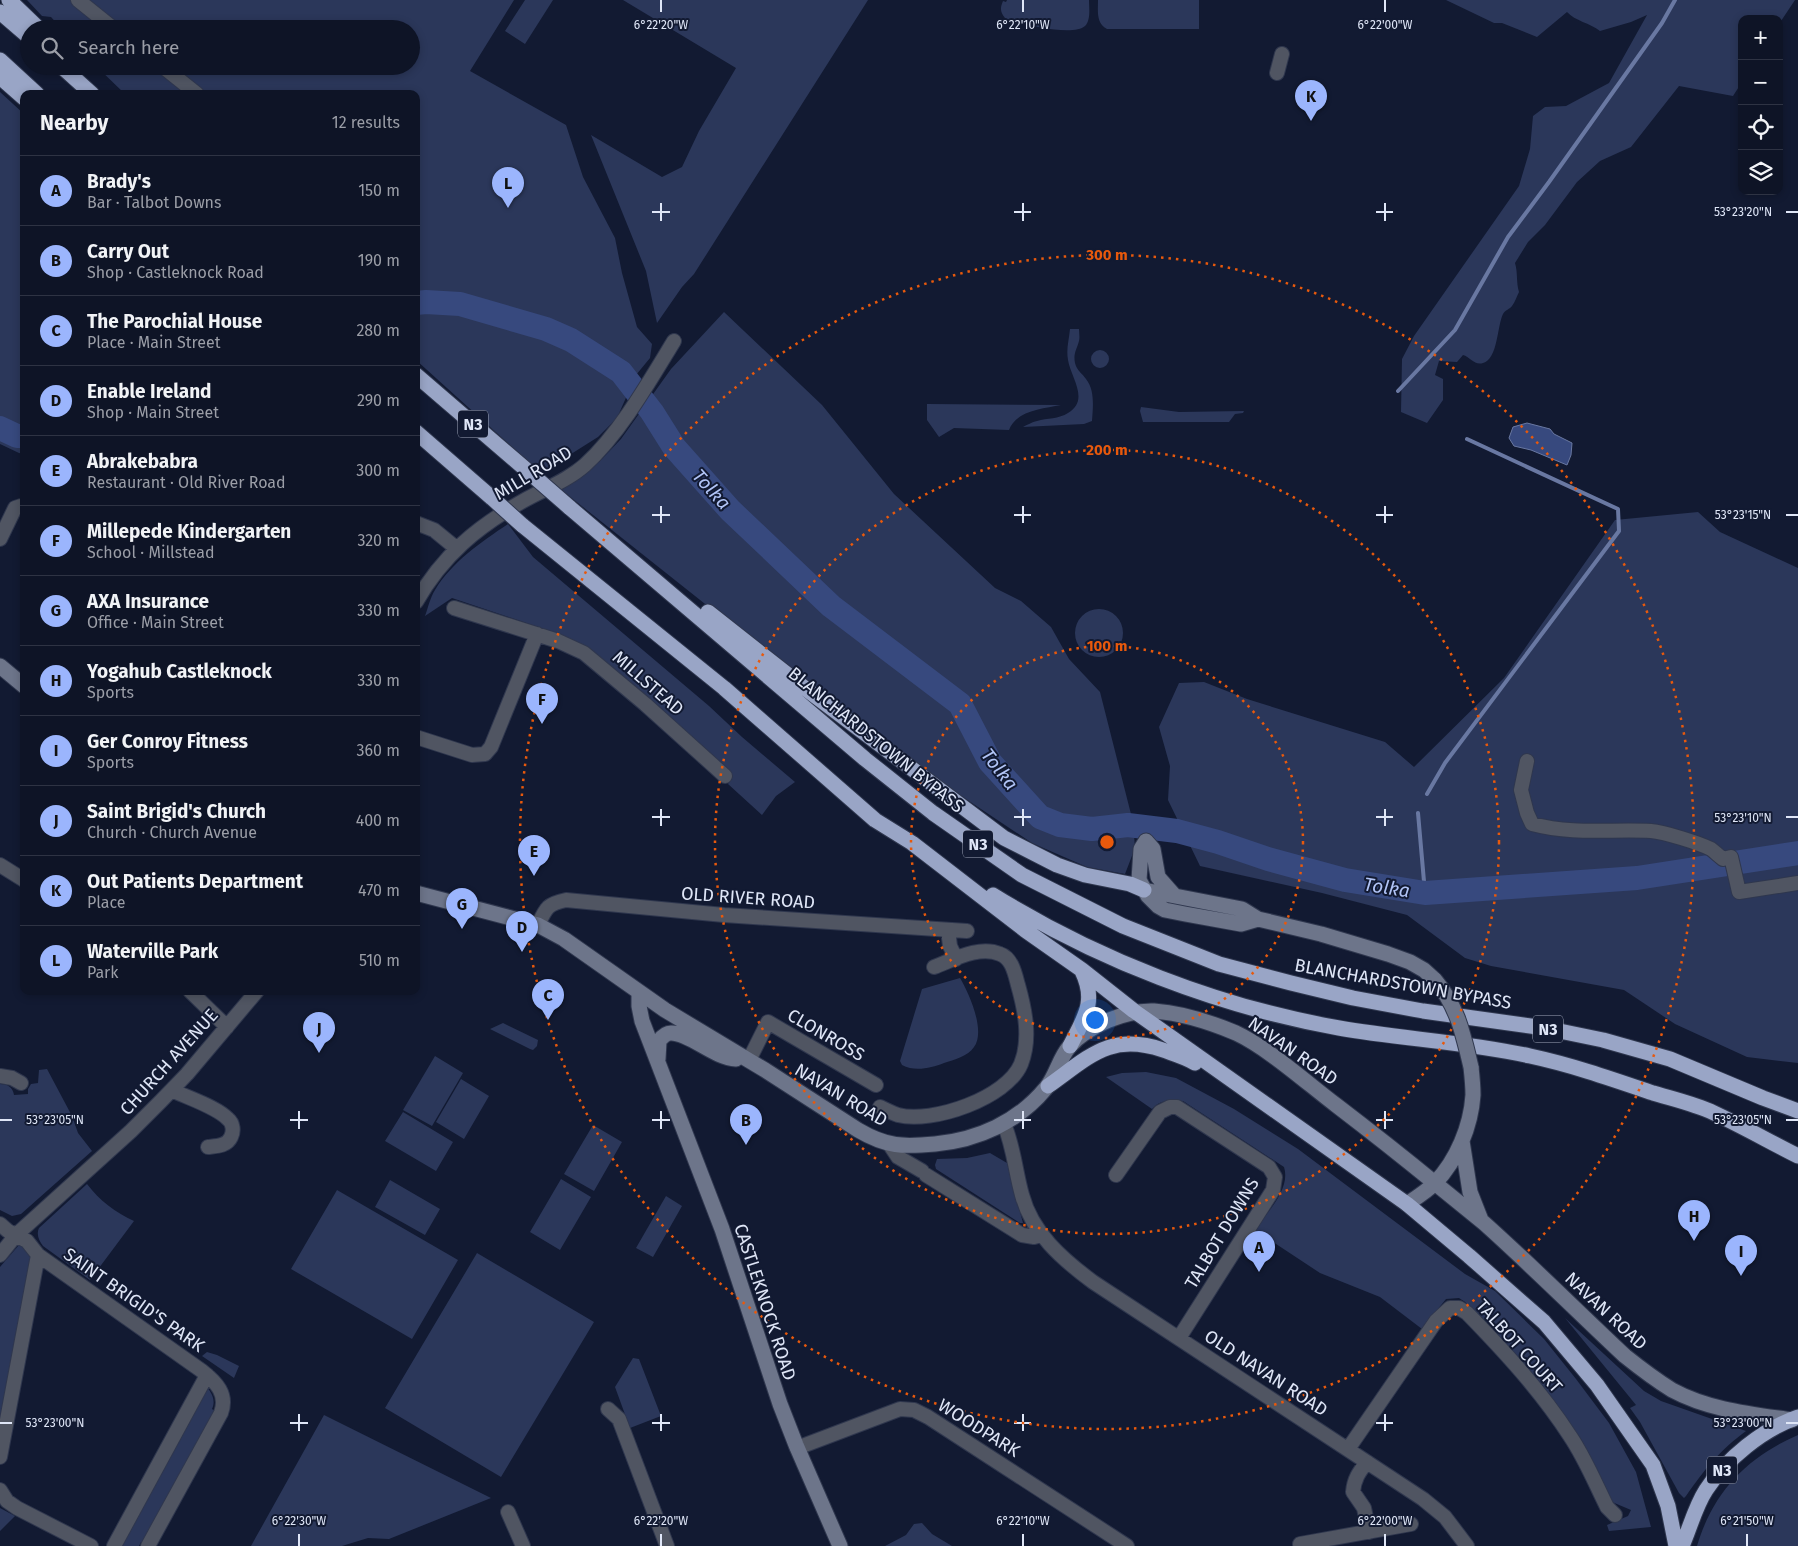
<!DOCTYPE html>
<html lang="en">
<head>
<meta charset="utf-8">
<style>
	:root { --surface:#0e1426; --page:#171d2e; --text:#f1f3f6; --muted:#9b9ea7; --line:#2e3343; --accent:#9bb5fd }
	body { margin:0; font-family:"Fira Sans",sans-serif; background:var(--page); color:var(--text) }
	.controls { position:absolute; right:15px; top:15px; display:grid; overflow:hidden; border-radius:10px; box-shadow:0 2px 8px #0003 }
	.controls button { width:45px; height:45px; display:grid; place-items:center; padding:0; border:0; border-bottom:1px solid var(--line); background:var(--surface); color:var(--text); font:25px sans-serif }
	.you { position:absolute; left:1094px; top:1019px; width:18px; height:18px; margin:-12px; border:4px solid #fff; border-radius:50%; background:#1a73e8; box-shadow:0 0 0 8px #1a73e833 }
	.badge { display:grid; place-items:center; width:32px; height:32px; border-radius:50%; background:var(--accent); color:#111; font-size:16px; font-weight:700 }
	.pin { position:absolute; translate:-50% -41px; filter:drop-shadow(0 1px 2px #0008) }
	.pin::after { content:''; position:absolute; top:26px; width:18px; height:15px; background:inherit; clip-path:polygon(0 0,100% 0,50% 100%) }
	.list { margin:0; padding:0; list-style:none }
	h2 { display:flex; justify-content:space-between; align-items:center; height:65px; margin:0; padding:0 20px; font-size:21px }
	h2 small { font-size:16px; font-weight:400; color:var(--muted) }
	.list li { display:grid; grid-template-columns:32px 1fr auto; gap:15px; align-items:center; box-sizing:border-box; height:70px; padding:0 20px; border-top:1px solid var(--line) }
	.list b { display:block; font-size:19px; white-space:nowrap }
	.list p { margin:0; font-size:16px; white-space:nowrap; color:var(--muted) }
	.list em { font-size:16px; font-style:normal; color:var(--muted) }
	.icon { flex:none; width:28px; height:28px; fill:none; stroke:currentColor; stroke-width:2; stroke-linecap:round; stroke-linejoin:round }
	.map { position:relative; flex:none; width:1798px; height:1546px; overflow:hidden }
	.search { position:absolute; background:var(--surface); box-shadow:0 2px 8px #0003; left:20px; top:20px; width:400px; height:55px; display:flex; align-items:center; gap:12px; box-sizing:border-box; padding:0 18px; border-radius:28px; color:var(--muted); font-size:19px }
	.panel { position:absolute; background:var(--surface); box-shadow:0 2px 8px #0003; left:20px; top:90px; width:400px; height:905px; border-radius:10px }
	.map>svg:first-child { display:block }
	.green { fill:#2b375a }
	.water { fill:#37497e; stroke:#6978a2 }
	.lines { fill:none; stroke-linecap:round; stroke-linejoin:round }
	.stream { stroke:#6978a2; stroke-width:4 }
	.river { stroke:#37497e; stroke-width:24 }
	.street-casing { stroke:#2f374e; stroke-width:16 }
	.secondary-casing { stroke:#2f374e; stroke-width:17 }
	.highway-casing { stroke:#2f374e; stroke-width:17 }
	.street { stroke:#505562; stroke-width:14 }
	.secondary { stroke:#6d758a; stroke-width:15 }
	.highway { stroke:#99a5c6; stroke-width:15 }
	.secondary-bridge-casing { stroke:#2f374e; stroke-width:17; stroke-linecap:butt }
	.highway-bridge-casing { stroke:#2f374e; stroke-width:17; stroke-linecap:butt }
	.secondary-bridge { stroke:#6d758a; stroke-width:15 }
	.highway-bridge { stroke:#99a5c6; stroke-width:15 }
	.ticks { fill:none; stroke:#dfe6f7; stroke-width:2 }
	.ring { fill:none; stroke:#e8590c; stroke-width:2.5; stroke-dasharray:2.5 5 }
	.labels { text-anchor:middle; stroke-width:4; stroke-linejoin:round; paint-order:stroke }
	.shield { fill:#121a32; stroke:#a2a9bc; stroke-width:1 }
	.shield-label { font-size:16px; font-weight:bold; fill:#dfe6f7 }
	.street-label { font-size:18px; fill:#dfe6f7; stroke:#121a32 }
	.water-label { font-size:19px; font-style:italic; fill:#b1c4f6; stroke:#121a32 }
	.ticks-label { font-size:12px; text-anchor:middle; fill:#dfe6f7; stroke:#121a32; stroke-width:4; stroke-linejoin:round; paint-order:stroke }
	.centre { fill:#e8590c; stroke:#121a32; stroke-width:2.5 }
	.ring-label { font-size:15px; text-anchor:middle; font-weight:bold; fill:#e8590c; stroke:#121a32; stroke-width:4; stroke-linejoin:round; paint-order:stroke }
</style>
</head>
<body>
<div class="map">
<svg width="1798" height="1546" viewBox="0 0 1798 1546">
	<rect width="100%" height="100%" fill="#121a32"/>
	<!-- green -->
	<path class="green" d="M27 0H514L470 71 566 125 583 177 615 238 622 273 637 327 652 344 650 358 636 375 617 418 598 437 541 473 416 360V94H125L96 66H411V29H62L51 17 42 16Z
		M525 0H553L525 44 505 31Z
		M623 0H868L694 274 682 287 657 323 646 271 591 135 662 177 682 167 699 131 736 68Z
		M1007 0H1089C1089 8 1091 20 1085 26 1073 37 1019 24 1005 18 1000 12 1000 8 1003 1L1006 2Z
		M1098 0H1199V29H1107C1096 23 1098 11 1098 0Z
		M1446 0H1795L1779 24V19H1742V82L1733 96 1679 86 1631 147 1600 161 1577 182 1545 225 1528 242 1515 263C1518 273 1516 282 1519 292 1517 296 1515 302 1512 306 1510 309 1505 310 1503 314 1497 326 1498 359 1483 363 1475 366 1470 357 1463 355L1457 362 1439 361 1435 375 1443 379V400L1427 423 1401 412 1402 359 1414 336 1519 186 1530 149 1533 116 1545 107 1566 106 1609 83 1647 15 1631 22 1600 31C1590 23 1575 21 1567 12L1537 37 1502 23H1494Z
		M0 92 24 114V454L19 453 0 444Z
		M724 312 822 405 894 494 995 588 1021 601 1051 627 1069 659 1100 692 1133 822 1135 848 1125 874 1087 867 1032 843 936 779 724 619 559 488 600 461 621 439 671 369Z
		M1070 329H1079C1079 333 1080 337 1079 341 1077 349 1073 353 1075 363 1077 371 1082 373 1086 379 1095 390 1093 407 1092 421L1084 424 1023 427C1027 425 1032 422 1037 421 1047 418 1059 419 1068 413 1090 400 1071 378 1068 360 1066 349 1069 340 1070 329Z
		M1091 359a9 9 0 1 1 18 0a9 9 0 1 1-18 0Z
		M927 404 1061 405C1042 409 1017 410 1009 430L954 428 939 437 927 420Z
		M1141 407 1179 412 1244 411 1243 413 1235 414 1229 422H1143L1140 411Z
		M1698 512 1720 532 1798 568V1063L1747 1057 1675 1024 1624 990 1491 966 1465 958 1407 915 1322 893 1200 866 1168 800 1170 766 1159 727 1179 683 1204 682 1247 699 1385 742 1414 767 1504 678 1615 520Z
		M508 524 533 557 709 706 742 737 795 782 776 796 762 815 728 784 733 776 654 706 559 634 452 598 425 616C428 608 430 598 435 590 452 562 481 542 508 524Z
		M1075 633a24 24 0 1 1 48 0a24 24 0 1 1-48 0Z
		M960 978C969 993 986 1031 974 1047 968 1056 954 1060 944 1063 931 1068 915 1072 902 1065L900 1061 922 989Z
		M503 1023 538 1040 537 1046 533 1050 530 1049 490 1029Z
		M435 1056 463 1073 432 1126 403 1110Z
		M47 1069 72 1116 78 1133 92 1151 21 1214 12 1216 0 1210V1084C7 1084 13 1087 14 1095L28 1094V1089L31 1084 38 1083 39 1070Z
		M1146 1072 1176 1078 1234 1109 1298 1149 1465 1274 1495 1291 1544 1339 1576 1379 1609 1423 1636 1472 1651 1527 1609 1531 1607 1525 1628 1516 1631 1510 1612 1502 1581 1439 1552 1400 1491 1329 1465 1302 1459 1298 1446 1299 1422 1329 1380 1297 1320 1273 1255 1230C1267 1212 1291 1189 1284 1167L1183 1101C1170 1100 1161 1099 1152 1109L1106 1077 1122 1073Z
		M461 1079 489 1096 464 1139 436 1122Z
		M403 1112 453 1142 436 1171 385 1141Z
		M593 1125 622 1142 594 1191 564 1174Z
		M990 1153 1007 1163 1023 1223H1020L936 1169 935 1165 937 1159 967 1158Z
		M561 1179 591 1197 560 1250 530 1232Z
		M390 1180 440 1209 425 1235 375 1207Z
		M87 1184C99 1200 116 1213 134 1221L90 1280 43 1246C39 1241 36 1234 39 1228Z
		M337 1190 458 1260 412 1339 291 1269Z
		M666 1196 682 1206 653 1257 636 1248Z
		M19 1245 23 1246 30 1256 31 1261 0 1424V1267Z
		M477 1253 594 1322 501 1477 385 1408Z
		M1565 1318 1644 1391 1661 1401 1746 1431C1719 1451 1705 1469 1686 1496L1684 1498 1679 1493 1640 1422 1630 1408 1636 1405Z
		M207 1352 217 1355 239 1366 234 1378 202 1356Z
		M633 1358 639 1359 661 1416 630 1428 615 1387Z
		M206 1386C212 1393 216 1400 212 1409L215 1411 145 1544 141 1542 139 1546H119Z
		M324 1415 491 1498 389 1539 368 1538 342 1546H251Z
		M1798 1435V1546H1697C1713 1492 1747 1457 1798 1435Z
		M0 1508 15 1516 0 1531Z
		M922 1523 932 1534 952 1546H885L906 1535 914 1524Z"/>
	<!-- water -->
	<path class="water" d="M1527 423 1550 429 1554 434 1572 443 1571 455 1567 465 1531 450 1514 446 1509 438 1513 427Z"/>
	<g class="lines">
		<!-- stream -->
		<path class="stream" d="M1398 391 1455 330 1508 237 1549 182 1662 23 1675 0
			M1427 794 1445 763 1619 531 1618 509 1467 439
			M1418 813 1425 893"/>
		<!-- river -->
		<path class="river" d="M416 303 426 302 460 304 546 329 571 340 621 372 652 412 674 447 730 510 831 606 960 704 990 762 1040 817 1060 825 1092 829 1128 825 1177 831 1218 842 1268 859 1345 880 1425 893 1637 878 1798 853
			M0 428 17 436H24"/>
		<defs>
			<path id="street" d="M78 0 114 29
				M162 66 197 94
				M1277 73 1282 54
				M416 523 434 530 456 548
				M0 539 15 508 21 506 24 508
				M416 602C443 555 477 527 523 501 544 489 567 481 585 465 620 433 649 382 674 341
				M454 608 558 641 584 653 645 704 725 776
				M416 737 472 755 485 754 491 747 537 634
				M1527 761 1521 790 1527 813 1532 824C1574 835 1609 829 1651 831 1664 832 1699 843 1711 849 1715 852 1719 856 1723 859L1731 857 1739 892 1798 883
				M0 865 24 880
				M538 925C546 908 547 904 566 900L724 915 967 931
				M948 930 950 946 956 959
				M190 991 227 1027
				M749 1060 768 1022 876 1085
				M0 1076 12 1078 21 1083
				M172 1090C188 1098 217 1107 228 1119 233 1123 234 1131 231 1137 227 1146 217 1146 208 1147
				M880 1107C886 1110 892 1113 898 1115 932 1124 1007 1098 1021 1064 1031 1039 1025 1010 1018 985 1015 974 1012 958 1000 954 979 945 953 960 934 967
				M1004 1124C1014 1148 1015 1170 1022 1195 1032 1233 1062 1259 1093 1282L1423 1499 1445 1517 1467 1546
				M890 1145 898 1157 922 1171
				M926 1175 1022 1235 1034 1237 1041 1235
				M1116 1175 1160 1112 1170 1107H1177L1269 1167 1275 1177 1273 1190 1179 1338
				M0 1224 8 1231 27 1241 38 1255 202 1371C216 1382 228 1394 221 1413L148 1546
				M0 1255 16 1235 131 1131 161 1101 187 1074 257 991
				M608 1409 619 1419 667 1546
				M797 1448 900 1409 914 1410 928 1417 1127 1546
				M1348 1449 1436 1321 1450 1308H1459L1467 1313C1504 1351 1541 1391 1570 1436 1585 1458 1595 1483 1607 1507L1615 1515
				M0 1457 38 1255
				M1367 1462C1359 1472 1354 1479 1353 1492L1364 1508 1369 1532
				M0 1490 7 1501 17 1508 91 1546
				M508 1512 523 1546
				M1300 1544 1411 1524
				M114 1546 207 1375"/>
			<path id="secondary" d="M0 666 24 686
				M1144 890 1242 909 1258 919 1321 934 1388 954 1410 962 1424 970 1435 980
				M416 893 538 925 564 939 665 1010 765 1070 858 1130C887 1147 903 1147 935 1144 978 1140 1018 1122 1046 1088 1056 1076 1059 1059 1069 1047 1088 1025 1126 1010 1154 1011 1182 1013 1210 1022 1236 1033 1268 1048 1307 1083 1336 1105 1370 1131 1403 1157 1436 1184 1452 1197 1468 1210 1484 1223 1532 1266 1578 1312 1625 1356 1640 1368 1656 1380 1672 1390 1709 1410 1751 1414 1792 1420
				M1173 894 1158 877 1153 849 1146 841 1141 849 1139 880 1148 896 1158 906 1165 910 1185 914 1241 924 1258 919
				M639 992V1006L642 1021 722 1229 780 1404 796 1445 840 1546
				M658 1059 659 1041C662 1037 666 1033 671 1033 690 1033 714 1058 736 1059
				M1462 1141 1470 1192 1481 1220
				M1407 1204C1416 1198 1427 1191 1435 1183 1457 1160 1471 1126 1473 1095 1473 1086 1472 1076 1471 1067"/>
			<path id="highway" d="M9 0 39 29
				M0 12 29 37
				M0 60 37 94
				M61 66 92 94
				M0 77 24 98
				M416 375 530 473
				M416 432 492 498
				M569 507 865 759 933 813 1022 875 1123 926 1219 964 1291 983 1353 998 1423 1011 1545 1028 1603 1040 1670 1059 1763 1098 1798 1111
				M522 525 724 688 875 820 912 843 1025 930 1082 970 1134 1011 1407 1204 1469 1256 1544 1322 1597 1385 1653 1465 1668 1506 1676 1546
				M708 612 802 686 1004 838 1057 865 1085 875 1130 884 1144 890
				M993 895C1096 959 1219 1007 1339 1028 1402 1039 1467 1042 1530 1056 1572 1065 1612 1079 1653 1093 1673 1099 1695 1104 1714 1113 1742 1126 1770 1142 1798 1156
				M1070 1046C1084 1018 1097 1002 1082 971
				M1048 1086C1089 1057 1110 1032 1163 1050 1174 1054 1185 1057 1195 1063
				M1682 1546C1690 1528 1695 1507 1706 1490 1726 1459 1763 1429 1798 1417"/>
		</defs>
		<!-- street casing -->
		<use href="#street" class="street-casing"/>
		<!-- secondary casing -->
		<use href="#secondary" class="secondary-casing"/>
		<!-- highway casing -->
		<use href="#highway" class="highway-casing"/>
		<!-- street -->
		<use href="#street" class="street"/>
		<!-- secondary -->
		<use href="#secondary" class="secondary"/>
		<!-- highway -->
		<use href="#highway" class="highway"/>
		<defs>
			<path id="secondary-bridge" d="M1435 980C1458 1007 1463 1034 1471 1067"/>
			<path id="highway-bridge" d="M530 473 569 507
				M492 498 522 525"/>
		</defs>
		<!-- secondary-bridge casing -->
		<use href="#secondary-bridge" class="secondary-bridge-casing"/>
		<!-- highway-bridge casing -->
		<use href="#highway-bridge" class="highway-bridge-casing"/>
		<!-- secondary-bridge -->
		<use href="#secondary-bridge" class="secondary-bridge"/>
		<!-- highway-bridge -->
		<use href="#highway-bridge" class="highway-bridge"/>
	</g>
	<!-- ticks -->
	<path class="ticks" d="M661 0V12M1023 0V12M1385 0V12M661 203V221M1023 203V221M1385 203V221M652 212H670M1014 212H1031M1376 212H1393M1786 212H1798M661 506V523M1023 506V523M1385 506V523M652 515H670M1014 515H1031M1376 515H1393M1786 515H1798M661 809V826M1023 809V826M1385 809V826M652 817H670M1014 817H1031M1376 817H1393M1786 817H1798M299 1111V1129M661 1111V1129M1023 1111V1129M1385 1111V1129M0 1120H12M290 1120H308M652 1120H670M1014 1120H1031M1376 1120H1393M1786 1120H1798M299 1414V1431M661 1414V1431M1023 1414V1431M1385 1414V1431M0 1423H12M290 1423H308M652 1423H670M1014 1423H1031M1376 1423H1393M1786 1423H1798M299 1534V1546M661 1534V1546M1023 1534V1546M1385 1534V1546M1747 1534V1546"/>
	<!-- distance rings -->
	<g class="ring">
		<circle cx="1107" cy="842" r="196"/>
		<circle cx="1107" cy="842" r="392"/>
		<circle cx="1107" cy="842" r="587"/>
	</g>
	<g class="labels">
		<!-- shield labels -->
		<g class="shield">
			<rect x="458" y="410.5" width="30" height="27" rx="4"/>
			<rect x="963" y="830.5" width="30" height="27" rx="4"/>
			<rect x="1533" y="1015.5" width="30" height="27" rx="4"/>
			<rect x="1707" y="1456.5" width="30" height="27" rx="4"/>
		</g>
		<g class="shield-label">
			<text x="473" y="430">N3</text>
			<text x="978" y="850">N3</text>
			<text x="1548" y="1035">N3</text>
			<text x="1722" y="1476">N3</text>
		</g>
		<!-- street labels -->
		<g class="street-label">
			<text transform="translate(533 473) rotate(-31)" y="6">MILL ROAD</text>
			<text transform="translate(648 683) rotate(41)" y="6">MILLSTEAD</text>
			<text transform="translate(876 740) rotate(39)" y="6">BLANCHARDSTOWN BYPASS</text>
			<text transform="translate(748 898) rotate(4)" y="6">OLD RIVER ROAD</text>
			<text transform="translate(1403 984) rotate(10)" y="6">BLANCHARDSTOWN BYPASS</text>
			<text transform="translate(826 1035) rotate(30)" y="6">CLONROSS</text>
			<text transform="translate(1293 1051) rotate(35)" y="6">NAVAN ROAD</text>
			<text transform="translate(169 1062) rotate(-48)" y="6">CHURCH AVENUE</text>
			<text transform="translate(841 1095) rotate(31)" y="6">NAVAN ROAD</text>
			<text transform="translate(1222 1233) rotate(-59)" y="6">TALBOT DOWNS</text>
			<text transform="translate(134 1300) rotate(35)" y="6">SAINT BRIGID'S PARK</text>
			<text transform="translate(765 1302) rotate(72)" y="6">CASTLEKNOCK ROAD</text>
			<text transform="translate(1606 1311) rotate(43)" y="6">NAVAN ROAD</text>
			<text transform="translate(1519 1346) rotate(48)" y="6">TALBOT COURT</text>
			<text transform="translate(1266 1373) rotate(33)" y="6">OLD NAVAN ROAD</text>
			<text transform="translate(979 1428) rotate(32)" y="6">WOODPARK</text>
		</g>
		<!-- water labels -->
		<g class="water-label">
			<text transform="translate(712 489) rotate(48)" y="7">Tolka</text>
			<text transform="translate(1000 769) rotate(52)" y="7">Tolka</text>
			<text transform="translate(1387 887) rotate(9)" y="7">Tolka</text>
		</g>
	</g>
	<g class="ticks-label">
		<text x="661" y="29">6°22'20"W</text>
		<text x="1023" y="29">6°22'10"W</text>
		<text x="1385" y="29">6°22'00"W</text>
		<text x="1743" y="216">53°23'20"N</text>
		<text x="1743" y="519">53°23'15"N</text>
		<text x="1743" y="822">53°23'10"N</text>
		<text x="55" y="1124">53°23'05"N</text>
		<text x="1743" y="1124">53°23'05"N</text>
		<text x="55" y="1427">53°23'00"N</text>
		<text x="1743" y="1427">53°23'00"N</text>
		<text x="299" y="1525">6°22'30"W</text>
		<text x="661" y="1525">6°22'20"W</text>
		<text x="1023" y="1525">6°22'10"W</text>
		<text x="1385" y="1525">6°22'00"W</text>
		<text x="1747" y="1525">6°21'50"W</text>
	</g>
	<circle cx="1107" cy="842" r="8" class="centre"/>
	<g class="ring-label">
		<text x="1107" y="260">300 m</text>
		<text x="1107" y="455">200 m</text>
		<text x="1107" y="651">100 m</text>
	</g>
</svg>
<div class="controls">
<button>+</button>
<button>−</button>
<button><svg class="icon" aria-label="locate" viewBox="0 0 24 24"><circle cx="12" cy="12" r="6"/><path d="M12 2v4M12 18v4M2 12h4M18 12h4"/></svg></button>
<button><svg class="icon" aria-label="layers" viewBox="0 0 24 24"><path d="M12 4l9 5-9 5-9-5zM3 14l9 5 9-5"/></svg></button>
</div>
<div class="you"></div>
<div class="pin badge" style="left:1259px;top:1272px">A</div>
<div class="pin badge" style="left:746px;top:1145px">B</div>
<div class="pin badge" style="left:548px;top:1020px">C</div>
<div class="pin badge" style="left:522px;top:952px">D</div>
<div class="pin badge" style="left:534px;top:876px">E</div>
<div class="pin badge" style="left:542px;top:724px">F</div>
<div class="pin badge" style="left:462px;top:929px">G</div>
<div class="pin badge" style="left:1694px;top:1241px">H</div>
<div class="pin badge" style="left:1741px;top:1276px">I</div>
<div class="pin badge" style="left:319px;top:1053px">J</div>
<div class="pin badge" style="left:1311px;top:121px">K</div>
<div class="pin badge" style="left:508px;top:208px">L</div>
<div class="search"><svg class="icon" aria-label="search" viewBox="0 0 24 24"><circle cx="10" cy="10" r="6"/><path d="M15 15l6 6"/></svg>Search here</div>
<section class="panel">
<h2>Nearby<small>12 results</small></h2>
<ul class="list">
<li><span class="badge">A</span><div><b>Brady's</b><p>Bar · Talbot Downs</p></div><em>150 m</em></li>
<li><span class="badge">B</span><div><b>Carry Out</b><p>Shop · Castleknock Road</p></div><em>190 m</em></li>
<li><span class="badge">C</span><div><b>The Parochial House</b><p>Place · Main Street</p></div><em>280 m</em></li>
<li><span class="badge">D</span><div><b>Enable Ireland</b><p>Shop · Main Street</p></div><em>290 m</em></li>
<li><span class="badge">E</span><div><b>Abrakebabra</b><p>Restaurant · Old River Road</p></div><em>300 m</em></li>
<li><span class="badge">F</span><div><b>Millepede Kindergarten</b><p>School · Millstead</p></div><em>320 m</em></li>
<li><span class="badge">G</span><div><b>AXA Insurance</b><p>Office · Main Street</p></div><em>330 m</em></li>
<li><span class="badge">H</span><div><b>Yogahub Castleknock</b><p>Sports</p></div><em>330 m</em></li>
<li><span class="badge">I</span><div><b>Ger Conroy Fitness</b><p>Sports</p></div><em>360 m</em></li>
<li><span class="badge">J</span><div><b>Saint Brigid's Church</b><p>Church · Church Avenue</p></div><em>400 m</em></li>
<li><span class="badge">K</span><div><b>Out Patients Department</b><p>Place</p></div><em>470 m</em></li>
<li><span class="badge">L</span><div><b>Waterville Park</b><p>Park</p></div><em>510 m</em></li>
</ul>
</section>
</div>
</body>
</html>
